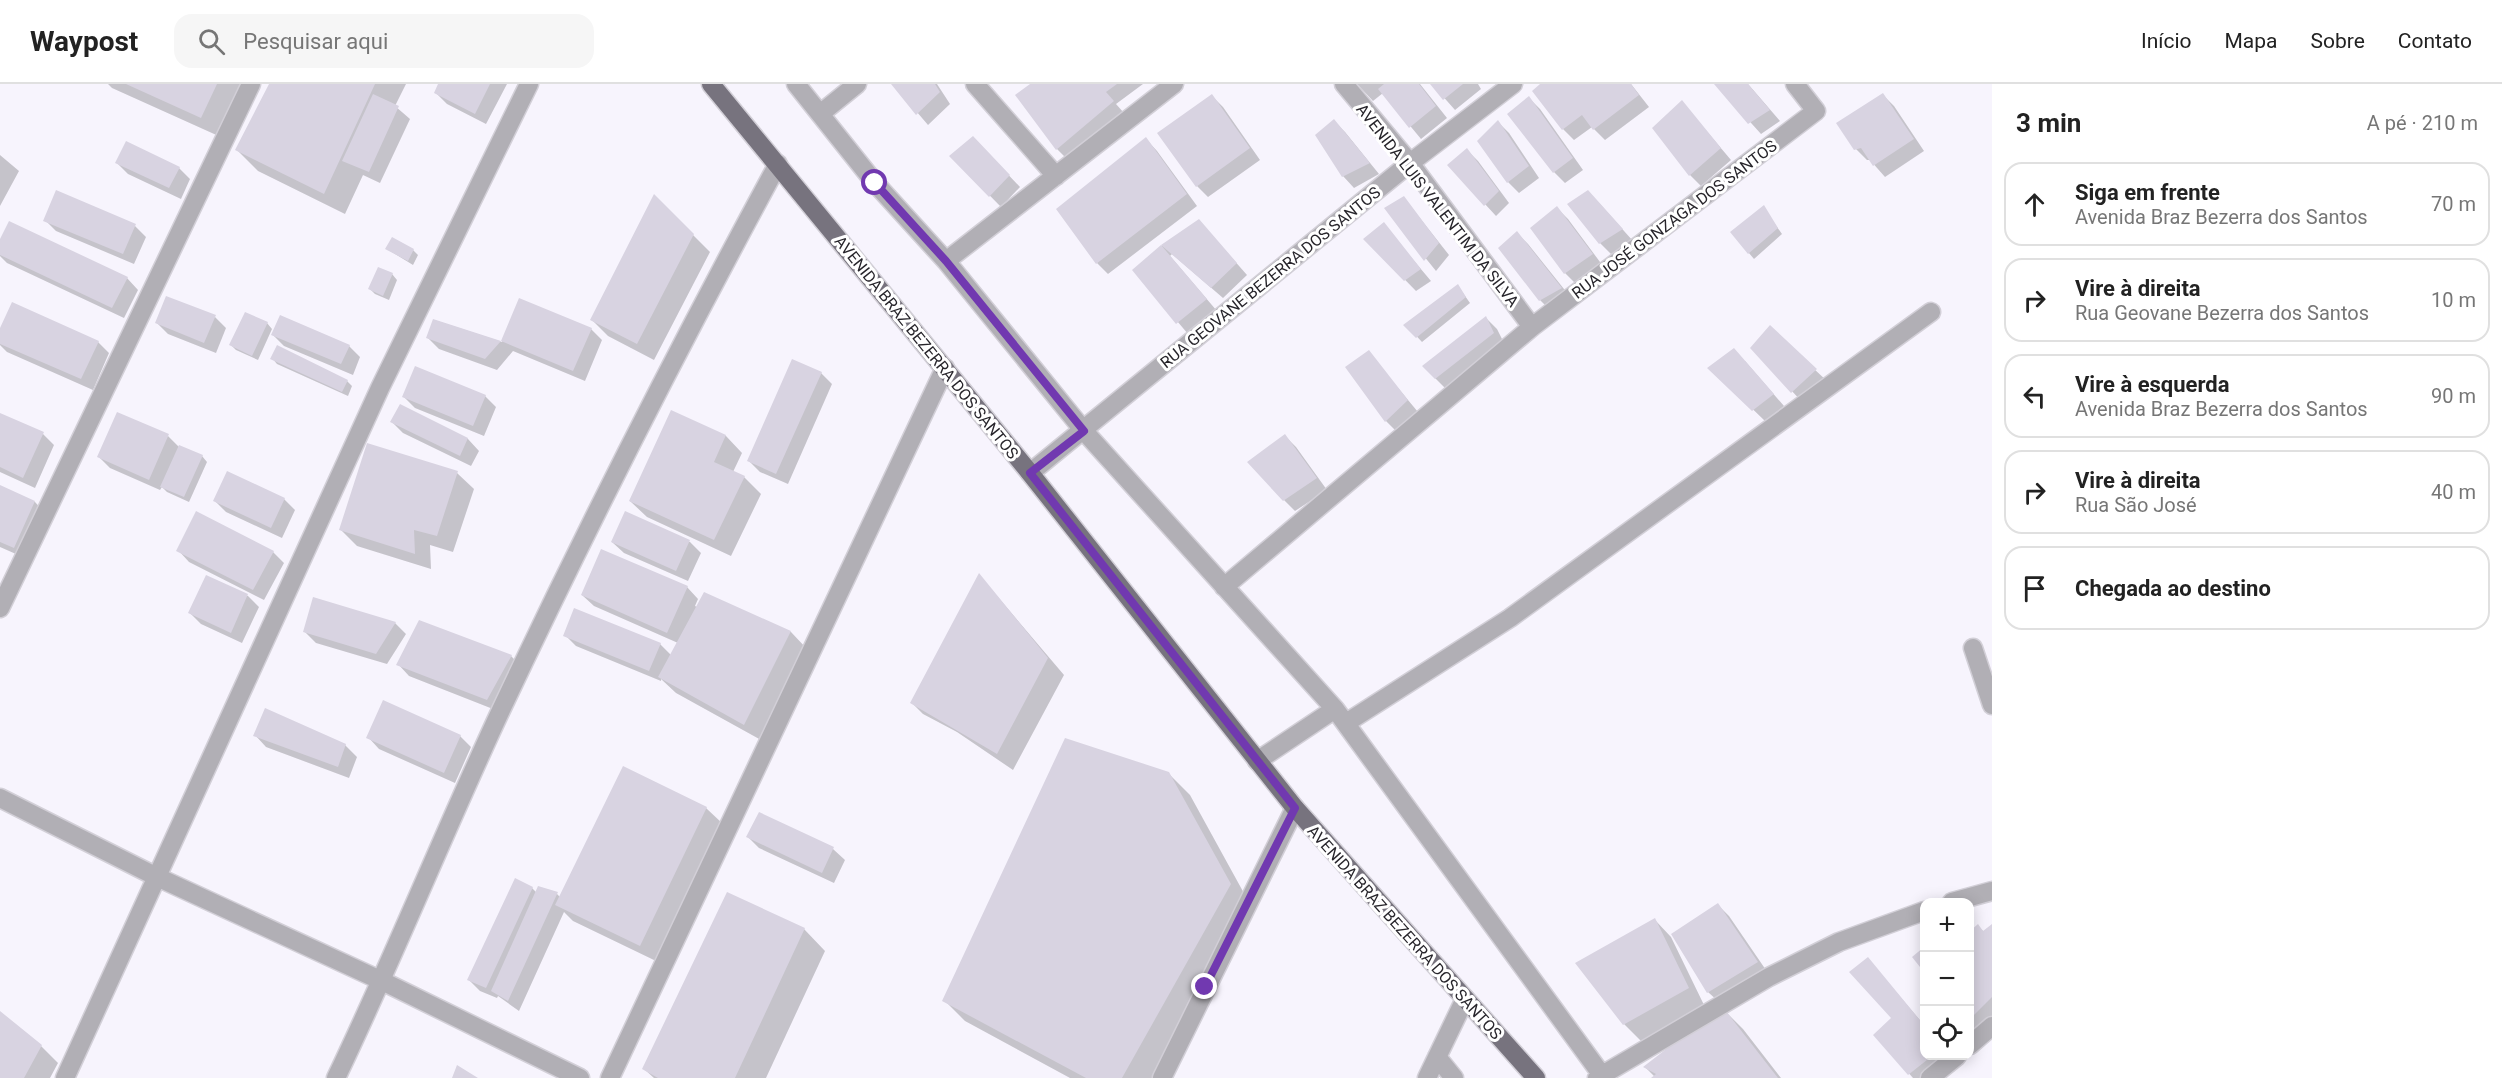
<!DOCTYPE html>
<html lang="pt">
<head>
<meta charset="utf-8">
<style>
	:root { --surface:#fff; --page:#f6f6f6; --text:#222; --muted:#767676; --line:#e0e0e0 }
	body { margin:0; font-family:Roboto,sans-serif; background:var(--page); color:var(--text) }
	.controls { position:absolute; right:18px; bottom:18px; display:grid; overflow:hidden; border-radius:12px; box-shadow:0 3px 15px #0003 }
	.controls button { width:54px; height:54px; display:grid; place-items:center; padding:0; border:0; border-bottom:2px solid var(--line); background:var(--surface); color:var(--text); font:30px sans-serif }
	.stop { position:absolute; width:18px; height:18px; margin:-14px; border:4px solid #7139b0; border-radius:50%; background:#fff }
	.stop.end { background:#7139b0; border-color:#fff; box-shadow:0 2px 6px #0008 }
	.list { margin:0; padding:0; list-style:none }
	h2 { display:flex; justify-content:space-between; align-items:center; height:78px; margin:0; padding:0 24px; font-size:26px }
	h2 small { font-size:20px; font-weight:400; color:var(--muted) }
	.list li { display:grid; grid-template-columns:39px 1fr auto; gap:18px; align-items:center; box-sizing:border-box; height:84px; margin:0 12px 12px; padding:0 12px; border:2px solid var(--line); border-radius:18px }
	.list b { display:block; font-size:22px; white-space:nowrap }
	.list p { margin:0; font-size:20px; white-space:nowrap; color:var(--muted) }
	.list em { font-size:20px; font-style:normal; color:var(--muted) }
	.icon { flex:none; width:33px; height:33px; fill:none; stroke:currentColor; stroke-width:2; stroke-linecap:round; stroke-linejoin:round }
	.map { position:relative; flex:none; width:1992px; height:994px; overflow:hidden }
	header { display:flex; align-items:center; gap:36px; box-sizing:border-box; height:84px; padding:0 30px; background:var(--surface); border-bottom:2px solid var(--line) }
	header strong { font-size:28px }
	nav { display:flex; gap:33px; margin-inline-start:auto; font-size:21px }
	.search { width:420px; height:54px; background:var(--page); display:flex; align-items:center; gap:15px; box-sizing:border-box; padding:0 21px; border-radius:18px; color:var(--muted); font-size:22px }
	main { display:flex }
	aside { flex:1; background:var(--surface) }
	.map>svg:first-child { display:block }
	.shadow { fill:#0003 }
	.building { fill:#d8d3e1 }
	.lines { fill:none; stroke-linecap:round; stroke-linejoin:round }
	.street-casing { stroke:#d2cfd7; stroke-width:21 }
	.primary-casing { stroke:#d2cfd7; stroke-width:21 }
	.street { stroke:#b1afb5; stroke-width:18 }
	.primary { stroke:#77737e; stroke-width:18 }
	.route { stroke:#7139b0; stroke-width:8 }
	.labels { text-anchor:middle; stroke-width:6; stroke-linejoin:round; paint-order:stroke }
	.street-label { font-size:16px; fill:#27252b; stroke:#fff }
</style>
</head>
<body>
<header>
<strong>Waypost</strong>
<div class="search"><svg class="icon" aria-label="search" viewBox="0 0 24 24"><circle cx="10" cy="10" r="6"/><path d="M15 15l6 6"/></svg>Pesquisar aqui</div>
<nav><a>Início</a><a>Mapa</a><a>Sobre</a><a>Contato</a></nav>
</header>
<main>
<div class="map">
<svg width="1992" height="994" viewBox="0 0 1992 994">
	<rect width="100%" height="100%" fill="#f7f4fd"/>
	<!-- shadow -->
	<path class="shadow" d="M108 0H248L223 54 112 4Z
		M270 0H406L395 22 410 35 380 99 363 91 345 130 258 87 237 66Z
		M440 0H507L486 40 447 20 436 9Z
		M893 0H937L950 20 928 41Z
		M1031 0H1143L1116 20 1124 29 1068 76 1057 65Z
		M1357 0H1420L1447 34 1421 55 1383 9 1373 17Z
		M1432 0H1478L1481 5 1455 26Z
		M1543 0H1631L1649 23 1605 56 1592 43 1574 56 1563 45Z
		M1716 0H1748L1780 37 1761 50Z
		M1883 11 1894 22 1924 67 1885 93 1870 76H1867L1856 65Z
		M1212 12 1223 23 1260 76 1208 113 1197 102Z
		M1529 14 1540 25 1583 86 1565 99 1554 88Z
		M1682 18 1731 76 1701 102 1690 91Z
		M1334 37 1345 48 1379 90 1354 104 1343 92 1317 52Z
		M1498 38 1509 49 1539 94 1519 109 1508 98Z
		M1146 55 1157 67 1197 122 1108 190 1097 179Z
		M984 65 1020 103 1001 123 951 72Z
		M1467 66 1478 77 1509 119 1496 132 1449 81Z
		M0 71 19 87 0 122Z
		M117 79 179 84 190 95 181 115 128 90Z
		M655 113 710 168 654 276 608 252 592 236Z
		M1404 114 1449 171 1436 187 1386 125Z
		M1599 119 1633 157 1611 170 1600 159Z
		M1763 123 1782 150 1754 175 1732 149Z
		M1557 124 1568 135 1603 182 1576 200 1565 189 1532 144Z
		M45 136 135 142 146 153 134 180 56 147Z
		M1383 140 1431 197 1416 207 1365 155Z
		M1210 149 1247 191 1223 214 1172 170 1170 172 1217 227 1188 250 1134 186 1162 162Z
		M1517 149 1528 160 1572 215 1551 227 1540 216Z
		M0 159 127 194 138 206 124 234 7 179 0 172Z
		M387 165 413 166 418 171 413 181Z
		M392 190 397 196 389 216 375 210 370 205Z
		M1458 202 1470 219 1422 258 1406 241Z
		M520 216 591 245 602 256 585 297 513 267 497 286 439 265 428 254 434 236 502 258Z
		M215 233 226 244 216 269 168 250 157 239Z
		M1486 234 1497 245 1505 261 1447 306 1424 283Z
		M267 239 272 245 258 276 236 266 231 261Z
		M1770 244 1827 297 1803 319 1752 264Z
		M0 248 98 258 109 269 93 306 7 268 0 261Z
		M273 251 349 262 360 273 353 291 284 262Z
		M1368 268 1418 328 1397 348 1386 337Z
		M272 274 347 297 352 302 348 312 277 280Z
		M1745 277 1784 322 1765 337 1710 284Z
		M821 289 832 300 788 400 760 388 749 377Z
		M485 312 496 323 484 352 415 324 404 313Z
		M400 322 468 355 479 367 471 382 403 349 392 338Z
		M671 328 726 352 742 369 733 388 744 393 761 410 731 472 647 433 630 417Z
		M0 330 43 350 54 361 35 404 0 388Z
		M168 352 179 363 202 372 207 378 189 418 167 408 162 403 160 406 110 384 99 373Z
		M1285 352 1296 363 1327 406 1295 427 1284 416Z
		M457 389 474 405 453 468 430 461 431 485 357 462 341 446Z
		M0 403 35 418 46 430 25 474 0 463Z
		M284 415 295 426 282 454 226 428 215 417Z
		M626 429 690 458 701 469 688 497 624 469 612 458Z
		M178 466 273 468 284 479 264 516 189 478Z
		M980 492 1064 591 1013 686 957 648 923 630 912 619Z
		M206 493 248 512 259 523 242 559 201 540 190 529Z
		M687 503 698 515 695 522 697 523 704 510 791 548 807 565 761 656 676 609 661 595V597L576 562 565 551 660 560 671 571 678 559 594 522 582 511Z
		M395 539 406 550 387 580 316 559 305 548Z
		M511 572 522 583 498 627 409 592 398 580Z
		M255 651 345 661 357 673 349 694 266 663Z
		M460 652 471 663 455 699 379 665 368 653Z
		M1168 689 1190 711 1251 822 1155 994H1070L965 937 944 916Z
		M706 724 723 740 656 877 573 837 564 828 519 927 498 912 497 914 480 907 469 896 532 804 537 809 557 810 560 813Z
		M759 730 833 765 845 776 834 799 759 764 748 753Z
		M1718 821 1729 832 1768 889 1720 919 1708 908Z
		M1655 836 1671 853 1704 921 1641 957 1624 940 1577 879Z
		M1978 842 1984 848 1992 842V935L1978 949 1970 940V848Z
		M804 845 825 867 766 994H654L644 985Z
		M1868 875 1924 941V972H1950L1929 994H1913L1875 951 1893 934Z
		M1722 924 1743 945 1781 994H1654L1655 993 1645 983Z
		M0 929 41 962 58 979 50 994H0Z"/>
	<!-- building -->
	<path class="building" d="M126 0H217L201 34Z
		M269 0H375L324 110 235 66Z
		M438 0H490L475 30 434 9Z
		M891 0H935L940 8 916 31Z
		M1030 0H1117L1106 8 1114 17 1056 66 1015 11Z
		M1384 0H1419L1436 22 1409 44 1378 5Z
		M1430 0H1463L1443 16Z
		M1540 0H1631L1639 11 1593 46 1582 31 1562 46 1532 7Z
		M1714 0H1748L1770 26 1748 40Z
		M1883 9 1914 55 1873 82 1861 64 1854 66 1836 39Z
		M373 10 399 22 369 88 342 77Z
		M1212 10 1250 64 1196 103 1157 49Z
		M1529 12 1573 74 1553 89 1507 30Z
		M1682 16 1721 64 1689 92 1652 44Z
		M1334 35 1370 79 1342 93 1315 51Z
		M1498 36 1529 82 1507 99 1477 57Z
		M973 52 1010 91 989 113 949 72Z
		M1146 53 1187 110 1096 180 1056 125Z
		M126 57 180 83 169 104 115 79Z
		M1467 64 1499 107 1484 122 1447 81Z
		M56 106 136 140 123 170 43 137Z
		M1588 106 1623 145 1599 160 1567 120Z
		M654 110 694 150 637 260 590 236Z
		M1404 112 1439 159 1424 177 1384 124Z
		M1764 121 1778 144 1748 170 1730 148Z
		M1557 122 1593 170 1564 190 1530 144Z
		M1199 135 1237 179 1211 204 1161 161Z
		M9 137 128 193 112 224 0 171V155Z
		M1384 138 1421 185 1404 197 1363 155Z
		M1517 147 1562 204 1539 217 1498 164Z
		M392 153 414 165 408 177 385 165Z
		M1161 161 1207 215 1176 240 1132 186Z
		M378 183 393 189 383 212 368 205Z
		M1458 200 1466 213 1416 254 1403 241Z
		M166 212 216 231 204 259 155 239Z
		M519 214 592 244 573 287 501 257Z
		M12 218 99 257 81 295 0 260V244Z
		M245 228 268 238 252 272 229 261Z
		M280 231 350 261 341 280 271 251Z
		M1486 232 1494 249 1435 295 1422 282Z
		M433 235 501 257 485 275 426 254Z
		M1770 241 1817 285 1791 309 1750 264Z
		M277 261 348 296 342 308 270 275Z
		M1734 264 1774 310 1752 327 1707 284Z
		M1369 266 1408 316 1385 338 1345 283Z
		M792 275 822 288 776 390 747 377Z
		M415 282 486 311 473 342 402 313Z
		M400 320 468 354 460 372 390 338Z
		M671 326 726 351 714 378 745 392 714 456 629 417Z
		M117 328 169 350 149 396 97 373Z
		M0 329 44 348 23 394 0 383Z
		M1285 350 1317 394 1283 417 1247 378Z
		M367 359 458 387 437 452 414 446 415 470 339 446Z
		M179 361 203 371 184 413 160 403Z
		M227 387 285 414 271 444 213 417Z
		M0 401 35 417 14 464 0 458Z
		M196 427 274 467 253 506 176 467Z
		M625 427 690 456 676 487 611 458Z
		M601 465 688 502 667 549 581 511Z
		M979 489 1048 574 997 670 910 619Z
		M206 491 248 510 231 549 188 529Z
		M704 508 791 547 744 641 658 593Z
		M313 513 396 538 376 570 303 548Z
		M574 524 661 559 649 587 563 552Z
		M419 536 512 571 487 616 396 581Z
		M383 616 461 651 444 689 366 654Z
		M265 624 346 660 338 683 253 652Z
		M1065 654 1169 688 1231 800 1122 994H1086L942 917Z
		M623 682 707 723 640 862 555 821Z
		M759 728 834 763 822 789 746 753Z
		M515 794 533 803 486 904 467 896Z
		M538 802 558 808 508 917 491 907Z
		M727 808 805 844 735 994H658L642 985Z
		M1718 819 1758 878 1707 909 1671 850Z
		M1655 834 1689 904 1623 941 1575 879Z
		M1978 840 1983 847 1992 840V913L1970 935V847Z
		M1924 863V888L1912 873Z
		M1868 873 1924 941V972H1932L1908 991 1873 951 1891 934 1849 888Z
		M1722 922 1778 994H1651L1656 990 1643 983Z
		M0 927 42 961 24 994H0Z
		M457 981 478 994H452Z"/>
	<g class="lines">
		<defs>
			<path id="street" d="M796 0 875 99 946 177 1084 347 1335 625 1604 994
				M975 0 1056 92
				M1344 0 1410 79 1532 243
				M820 30 857 0
				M946 177 1174 0
				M1030 389 1410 79 1513 0
				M1224 503 1532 243 1816 27 1795 0
				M0 524 251 0
				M1973 564 1992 621
				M1346 639 1510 534 1931 228
				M1257 677 1335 625
				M0 714 155 792 382 897 580 994
				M1952 818 1992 807
				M1970 961 1992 942
				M1437 973 1454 994
				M65 994 380 304 529 0
				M336 994C394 873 444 748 501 626 588 441 681 259 778 80
				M610 994 945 284
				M1162 994 1295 724
				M1427 994 1465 915
				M1597 994 1769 893 1839 858 1924 827
				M1930 994 1957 972"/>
			<path id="primary" d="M711 0 1030 389 1295 724 1536 994"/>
		</defs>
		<!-- street casing -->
		<use href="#street" class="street-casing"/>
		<!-- primary casing -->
		<use href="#primary" class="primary-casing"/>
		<!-- street -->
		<use href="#street" class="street"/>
		<!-- primary -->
		<use href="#primary" class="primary"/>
	</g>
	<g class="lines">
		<!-- route -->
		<path class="route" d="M875 99 946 177 1084 347 1030 389 1295 724 1205 903"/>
	</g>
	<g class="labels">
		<!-- street labels -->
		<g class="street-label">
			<text transform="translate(1438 121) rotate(52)" y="6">AVENIDA LUIS VALENTIM DA SILVA</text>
			<text transform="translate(1674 135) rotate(-37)" y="6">RUA JOSÉ GONZAGA DOS SANTOS</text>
			<text transform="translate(1270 193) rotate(-39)" y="6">RUA GEOVANE BEZERRA DOS SANTOS</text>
			<text transform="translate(927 263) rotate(51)" y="6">AVENIDA BRAZ BEZERRA DOS SANTOS</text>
			<text transform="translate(1405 848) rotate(48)" y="6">AVENIDA BRAZ BEZERRA DOS SANTOS</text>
		</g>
	</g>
</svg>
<div class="controls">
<button>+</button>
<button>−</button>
<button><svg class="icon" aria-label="locate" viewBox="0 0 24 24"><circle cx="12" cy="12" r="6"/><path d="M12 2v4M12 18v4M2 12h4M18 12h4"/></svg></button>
</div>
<div class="stop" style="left:875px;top:99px"></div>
<div class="stop end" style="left:1205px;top:903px"></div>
</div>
<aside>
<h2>3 min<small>A pé · 210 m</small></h2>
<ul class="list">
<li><svg class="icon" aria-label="ahead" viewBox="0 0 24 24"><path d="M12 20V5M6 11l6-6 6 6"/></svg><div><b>Siga em frente</b><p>Avenida Braz Bezerra dos Santos</p></div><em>70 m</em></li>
<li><svg class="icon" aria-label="right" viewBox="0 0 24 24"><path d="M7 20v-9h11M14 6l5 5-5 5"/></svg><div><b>Vire à direita</b><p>Rua Geovane Bezerra dos Santos</p></div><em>10 m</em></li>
<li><svg class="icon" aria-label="left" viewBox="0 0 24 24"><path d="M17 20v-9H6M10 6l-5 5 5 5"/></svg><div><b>Vire à esquerda</b><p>Avenida Braz Bezerra dos Santos</p></div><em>90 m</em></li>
<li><svg class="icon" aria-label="right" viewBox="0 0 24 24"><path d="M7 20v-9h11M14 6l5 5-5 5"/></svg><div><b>Vire à direita</b><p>Rua São José</p></div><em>40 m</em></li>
<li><svg class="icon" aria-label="arrive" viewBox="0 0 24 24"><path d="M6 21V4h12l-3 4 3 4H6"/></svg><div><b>Chegada ao destino</b></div></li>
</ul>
</aside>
</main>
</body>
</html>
